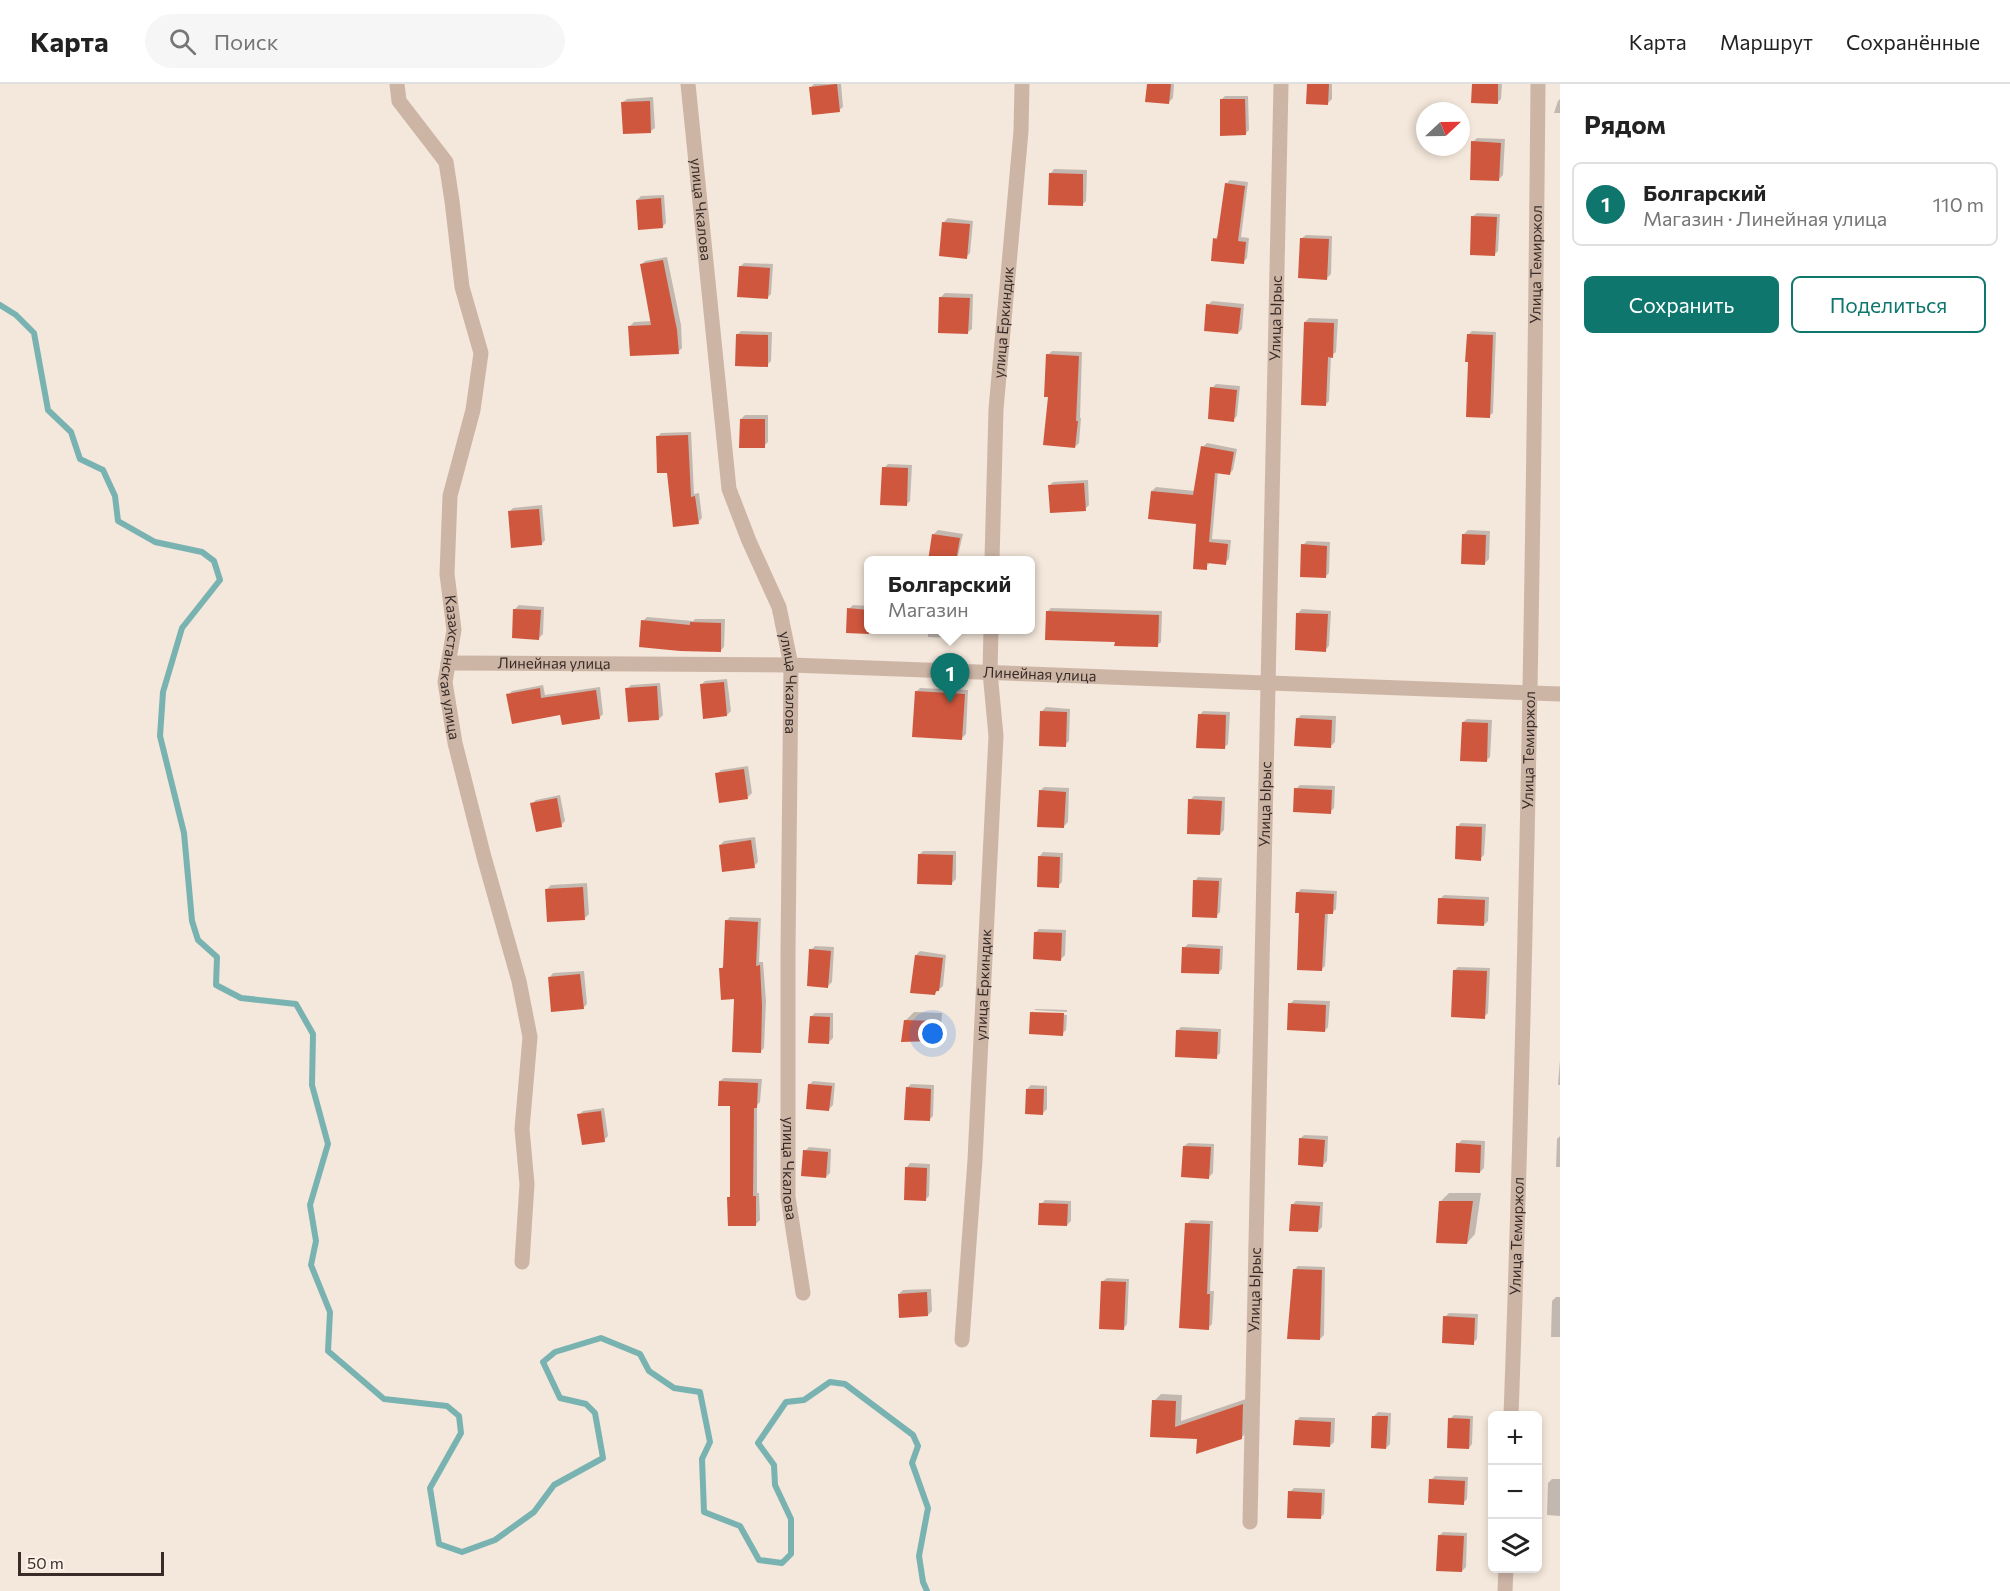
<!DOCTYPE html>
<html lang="ru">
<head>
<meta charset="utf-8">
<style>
	:root { --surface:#fff; --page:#f6f6f6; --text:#222; --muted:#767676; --line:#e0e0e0; --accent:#0f766e }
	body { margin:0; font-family:Commissioner,sans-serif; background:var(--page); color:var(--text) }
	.controls { position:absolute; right:18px; bottom:18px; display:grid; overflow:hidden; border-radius:9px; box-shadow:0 3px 9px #0003 }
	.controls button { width:54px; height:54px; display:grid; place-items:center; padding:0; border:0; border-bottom:2px solid var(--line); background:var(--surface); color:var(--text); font:30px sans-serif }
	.compass { position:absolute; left:1416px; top:18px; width:54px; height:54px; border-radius:50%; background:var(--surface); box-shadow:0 3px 9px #0003; rotate:68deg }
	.scale { position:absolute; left:18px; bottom:15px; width:146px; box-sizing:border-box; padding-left:6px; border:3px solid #392c28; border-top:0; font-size:16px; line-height:21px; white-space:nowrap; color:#392c28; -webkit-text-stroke:4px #fbf1e8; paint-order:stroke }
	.you { position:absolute; left:933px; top:950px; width:21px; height:21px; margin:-15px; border:4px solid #fff; border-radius:50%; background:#1a73e8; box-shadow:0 0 0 9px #1a73e833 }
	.badge { display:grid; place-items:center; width:39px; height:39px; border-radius:50%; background:var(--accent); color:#fff; font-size:20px; font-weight:700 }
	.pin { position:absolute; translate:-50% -50px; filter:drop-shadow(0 2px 3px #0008) }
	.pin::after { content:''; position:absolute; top:32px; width:21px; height:18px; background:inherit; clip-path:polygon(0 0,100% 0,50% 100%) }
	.popup { position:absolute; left:864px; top:472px; width:171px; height:78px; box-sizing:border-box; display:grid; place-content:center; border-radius:9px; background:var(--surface); filter:drop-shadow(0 2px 4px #0005); font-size:20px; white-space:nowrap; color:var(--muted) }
	.popup b { font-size:22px; color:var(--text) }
	.popup::after { content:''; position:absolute; left:50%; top:100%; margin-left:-12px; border:12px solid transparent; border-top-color:var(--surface) }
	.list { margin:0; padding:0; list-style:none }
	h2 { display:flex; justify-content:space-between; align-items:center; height:78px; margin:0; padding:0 24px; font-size:26px }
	h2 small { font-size:20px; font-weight:400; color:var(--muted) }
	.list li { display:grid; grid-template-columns:39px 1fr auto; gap:18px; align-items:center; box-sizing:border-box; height:84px; margin:0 12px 12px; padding:0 12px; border:2px solid var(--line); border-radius:9px }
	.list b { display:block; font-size:22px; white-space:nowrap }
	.list p { margin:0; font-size:20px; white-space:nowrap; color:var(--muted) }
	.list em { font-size:20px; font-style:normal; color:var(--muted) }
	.actions { display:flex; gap:12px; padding:18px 24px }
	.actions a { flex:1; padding:14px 0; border:2px solid var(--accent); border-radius:9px; text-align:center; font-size:21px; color:var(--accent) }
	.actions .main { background:var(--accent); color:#fff }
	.icon { flex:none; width:33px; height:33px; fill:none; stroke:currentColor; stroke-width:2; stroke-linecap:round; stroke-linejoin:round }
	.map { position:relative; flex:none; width:1560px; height:1507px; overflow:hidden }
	header { display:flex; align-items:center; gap:36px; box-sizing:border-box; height:84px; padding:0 30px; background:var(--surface); border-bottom:2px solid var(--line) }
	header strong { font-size:28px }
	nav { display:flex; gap:33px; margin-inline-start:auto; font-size:21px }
	.search { width:420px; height:54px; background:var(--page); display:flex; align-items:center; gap:15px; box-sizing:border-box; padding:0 21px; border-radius:33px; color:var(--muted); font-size:22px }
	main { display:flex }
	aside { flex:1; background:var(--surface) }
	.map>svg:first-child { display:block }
	.shadow { fill:#0003 }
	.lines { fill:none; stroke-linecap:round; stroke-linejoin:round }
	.stream { stroke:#78b3b2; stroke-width:6 }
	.building { fill:#cf573e }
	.minor { stroke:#cdb5a6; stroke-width:15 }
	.labels { text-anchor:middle; stroke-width:6; stroke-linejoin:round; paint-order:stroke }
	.street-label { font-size:15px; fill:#392c28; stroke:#fbf1e8 }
</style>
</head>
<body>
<header>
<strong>Карта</strong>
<div class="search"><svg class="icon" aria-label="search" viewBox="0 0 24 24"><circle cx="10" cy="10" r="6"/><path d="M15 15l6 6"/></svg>Поиск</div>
<nav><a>Карта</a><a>Маршрут</a><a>Сохранённые</a></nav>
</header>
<main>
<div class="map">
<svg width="1560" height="1507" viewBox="0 0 1560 1507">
	<rect width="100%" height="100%" fill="#f4e7db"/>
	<!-- shadow -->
	<path class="shadow" d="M814 0H841L843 23 839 26 810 4Z
		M1148 0H1174L1173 14 1169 18Z
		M1308 0H1332V15L1328 19Z
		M1473 0H1502L1501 15 1497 19Z
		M1225 12H1248L1249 46 1245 50 1221 16Z
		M653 13 655 44 651 47 623 18 627 15Z
		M1560 15V29H1554L1558 17Z
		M1477 54 1505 55 1503 91 1499 95 1473 58Z
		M1054 85 1087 86 1086 117 1082 121 1051 89Z
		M1230 96 1248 98 1241 153 1249 154 1247 174 1243 178 1215 155 1219 150 1226 100Z
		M664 111 666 139 662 143 637 116 641 112Z
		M1477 129 1500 130 1498 167 1494 171 1473 132Z
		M948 134 973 137 970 169 966 173 944 138Z
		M1306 151 1332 152 1331 190 1327 194 1302 154Z
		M667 173 681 241 682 264 678 268 630 242 634 238 652 237 641 181 645 177Z
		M744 179 773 180 771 210 767 214 740 183Z
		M945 209 973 210 972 245 968 248 941 213Z
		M1212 217 1244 220 1242 245 1238 249 1208 221Z
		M1309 234 1338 235 1336 268 1331 272 1329 317 1325 321 1305 238Z
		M741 247 772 248 771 277 767 281 737 251Z
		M1472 247 1496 248 1493 329 1489 332 1470 277 1468 251Z
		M1052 267 1082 268 1080 334H1081L1079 359 1075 363 1050 312 1048 271Z
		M1216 300 1240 302 1237 332 1233 336 1212 304Z
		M745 331H768V358L764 362 741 335Z
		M691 348 694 410 699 409 702 434 698 438 668 387 657 353 661 349Z
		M1207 359 1237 365 1233 386 1229 390 1218 388 1212 455 1231 456 1229 475 1225 479 1210 478 1206 484 1198 438 1152 407 1156 403 1195 407 1203 363Z
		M888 380 912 381 910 417 906 421 884 384Z
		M1088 396 1089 421 1085 425 1050 401 1053 398Z
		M542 421 545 456 542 460 509 428 513 424Z
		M938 446 963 450 957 476 930 475 934 450Z
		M1468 446 1490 447 1489 475 1485 479 1464 450Z
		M1307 457 1330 458 1329 489 1325 493 1303 461Z
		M519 521 544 523 543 550 539 554 515 525Z
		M853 521 869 522V546H885L881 550 847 547 849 525Z
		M1051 524 1162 527 1161 558 1157 561 1116 557 1047 528Z
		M1302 525 1331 527 1329 562 1325 566 1298 529Z
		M647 533 693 537 695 535H725L724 563 720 567 643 537Z
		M928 546H955V550L951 554 928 553Z
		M727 595 731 627 727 631 701 601 705 597Z
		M660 599 663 631 659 635 627 605 631 601Z
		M543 601 545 611 600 603 603 630 599 634 562 630 508 611 512 607Z
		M920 604 968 606 966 650 962 654 916 608Z
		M1046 623 1070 625 1069 657 1065 661 1042 627Z
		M1203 627 1230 628 1228 660 1224 664 1200 631Z
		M1301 631 1336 632 1335 658 1331 662 1297 635Z
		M1467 635 1492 636 1490 673 1486 677 1463 638Z
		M748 682 752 709 748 713 717 690 721 686Z
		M1300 701 1335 702 1334 724 1330 728 1296 705Z
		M1044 703 1069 704 1068 738 1064 742 1040 707Z
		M560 711 565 737 561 741 532 720 536 716Z
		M1194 712 1225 713 1224 746 1220 750 1190 716Z
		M1461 739 1486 740 1484 771 1480 775 1457 743Z
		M755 753 758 778 754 782 720 761 724 757Z
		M923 767H956V795L952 799 919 771Z
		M1043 768 1063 769 1062 798 1058 802 1040 772Z
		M1198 793 1222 794 1220 828 1216 832 1195 797Z
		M587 799 589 830 585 834 547 805 551 801Z
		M1301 805 1337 807 1336 825 1332 829H1328L1325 882 1321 886 1300 827 1297 809Z
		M1444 811 1489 813 1488 837 1484 841 1440 815Z
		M730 833 761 834 759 878H763L766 917 764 964 760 968 721 885 724 881 726 837Z
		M1039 845 1066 846 1065 871 1061 875 1035 849Z
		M1188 860 1223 862 1222 885 1218 889 1184 864Z
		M815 862 834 863 832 898 828 902 811 866Z
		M920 867 946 871 943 902 935 909 916 871Z
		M1458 883 1490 884 1488 929 1484 933 1454 887Z
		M584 887 587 920 583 924 550 893 553 889Z
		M1294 916 1330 917 1328 943 1325 947 1290 920Z
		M1036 925 1067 926V928L1034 926Z
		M1033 927V929L1067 931 1066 946 1062 950 1032 928Z
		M914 928 942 929 941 946 932 955 906 936Z
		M815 929H833V954L829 958 811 933Z
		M1181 943 1221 945 1220 969 1216 973 1177 947Z
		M1560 976V1001H1558Z
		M724 994 762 995 760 1018 757 1021V1109H759L760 1136 756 1140 729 1113 732 1110V1021L720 997Z
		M813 997 835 999 833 1021 829 1025 809 1001Z
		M911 1000 934 1001 933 1032 929 1036 907 1004Z
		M1031 1001 1047 1002V1025L1043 1029 1027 1005Z
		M604 1024 608 1052 604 1056 579 1031 583 1027Z
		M1304 1051 1328 1052 1327 1077 1323 1081 1300 1055Z
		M1560 1052V1083H1556L1557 1055Z
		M1462 1056 1485 1057 1484 1084 1480 1088 1458 1060Z
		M1188 1059 1214 1060 1213 1089 1209 1093 1184 1062Z
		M809 1063 831 1065 830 1089 826 1093 805 1067Z
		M910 1079 930 1080 929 1112 925 1116 907 1083Z
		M1449 1109H1481L1475 1150 1467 1159 1441 1117Z
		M1045 1116 1071 1117V1137L1067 1141 1041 1120Z
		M1296 1117 1323 1118 1322 1143 1318 1147 1292 1121Z
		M1191 1136 1213 1137 1210 1207H1214L1212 1240 1208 1244 1187 1140Z
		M1298 1182 1325 1183 1324 1251 1320 1255 1294 1186Z
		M1107 1194 1129 1195 1127 1240 1124 1244 1103 1197Z
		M931 1205 932 1227 928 1231 899 1210 903 1206Z
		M1556 1213H1560V1253H1551L1552 1217Z
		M1449 1229 1478 1230 1477 1255 1473 1259 1445 1233Z
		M1161 1310 1182 1311 1181 1337 1249 1314 1248 1347 1241 1354 1152 1351 1154 1317Z
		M1378 1328 1391 1329 1390 1360 1386 1364 1374 1332Z
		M1454 1331 1473 1332 1472 1360 1469 1364 1450 1335Z
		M1300 1333 1335 1334 1334 1358 1330 1362 1296 1337Z
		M1435 1392 1468 1393 1467 1415 1463 1419 1431 1396Z
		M1552 1395H1560V1432L1547 1431 1548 1399Z
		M1294 1404 1325 1405 1324 1430 1320 1434 1290 1408Z
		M1443 1448 1467 1449 1466 1483 1462 1487 1439 1452Z"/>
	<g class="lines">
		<!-- stream -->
		<path class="stream" d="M0 221 16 231 34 249 48 326 71 348 80 375 103 386 115 412 118 437 155 458 202 468 214 477 220 496 182 544 163 608 160 652 184 749 192 837 198 856 217 873 216 901 241 914 296 920 313 950 312 1001 328 1060 310 1121 316 1157 311 1181 330 1228 328 1267 384 1315 447 1322 459 1332 461 1349 430 1404 439 1460 462 1468 495 1456 534 1428 554 1401 603 1374 595 1329 586 1320 560 1314 543 1278 555 1268 601 1254 640 1270 649 1287 674 1304 700 1308 710 1358 702 1375 704 1428 740 1442 759 1476 782 1479 791 1470V1435L775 1401 774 1381 758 1359 786 1318 804 1316 830 1298 845 1300 913 1351 918 1362 912 1379 928 1424 919 1472 923 1498 927 1507"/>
	</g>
	<!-- building -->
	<path class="building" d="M837 0 840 28 812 31 809 3Z
		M1147 0H1171L1169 20 1145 18Z
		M1307 0H1329L1328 21 1306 20Z
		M1472 0H1498V20L1471 19Z
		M1220 15H1245L1246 51 1220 52Z
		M650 17 651 49 623 50 621 18Z
		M1471 57 1501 59 1499 97 1470 96Z
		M1049 89 1083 90V122L1048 121Z
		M1225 99 1245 102 1238 157 1246 158 1244 180 1211 177 1213 154 1217 155Z
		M661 114 663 144 638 146 636 116Z
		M1471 132 1497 133 1495 172 1470 171Z
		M942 138 970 140 967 175 939 172Z
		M1300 154 1329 155 1327 196 1298 194Z
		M663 176 677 246 679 270 630 272 628 242 651 241 640 180Z
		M739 182 770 184 768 215 737 213Z
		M939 213 970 214 968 250 938 249Z
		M1206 220 1241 224 1238 250 1204 247Z
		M1304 238 1334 239 1333 274 1328 273 1326 322 1301 321Z
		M736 250 768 251V283L735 282Z
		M1467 250 1493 251 1490 334 1466 333 1468 278H1465Z
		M1046 270 1079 272 1076 337H1078L1075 364 1043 361 1048 313H1044Z
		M1210 303 1237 306 1234 338 1208 335Z
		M740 335H765V364H739Z
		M688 351 691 413 695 412 699 440 673 443 667 389H657L656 352Z
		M1201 362 1234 368 1230 391 1215 389 1209 458 1228 460 1226 481 1207 479V486L1193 485 1196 440 1148 435 1151 407 1193 411Z
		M882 383 908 384 907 422 880 421Z
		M1084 399 1086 427 1050 429 1048 401Z
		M539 425 542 461 511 464 508 427Z
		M932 450 960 454 956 477H928Z
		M1462 450 1486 451 1485 481 1461 480Z
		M1301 460 1327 462 1326 494 1300 493Z
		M847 524 869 526V550L846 549Z
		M513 525 541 526 539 556 512 554Z
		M1046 527 1159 531 1158 563 1114 562 1115 558 1045 556Z
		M1296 529 1328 530 1326 568 1295 566Z
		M641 536 690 541V538L721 539V568L680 567 639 563Z
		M724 598 727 632 703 635 700 600Z
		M657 602 659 636 628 638 625 604Z
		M540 604 541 614 596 606 600 635 562 641 560 631 512 640 506 610Z
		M915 607 965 610 962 656 912 653Z
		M1040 627 1067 628 1066 663 1039 662Z
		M1198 630 1226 631 1225 665 1196 664Z
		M1296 634 1332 636 1331 664 1294 662Z
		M1462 638 1488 639 1487 678 1460 677Z
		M744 685 748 715 719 719 715 689Z
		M1294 704 1332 706 1331 730 1293 728Z
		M1039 706 1066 708 1064 744 1037 743Z
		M557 714 562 743 536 748 530 719Z
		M1188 715 1222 717 1220 751 1187 750Z
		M1456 742 1482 743 1481 777 1455 775Z
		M751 756 755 784 722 788 719 761Z
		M918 770 953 771 952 801 917 800Z
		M1038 772 1060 773 1059 804 1037 803Z
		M1193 796 1219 797 1217 834 1192 833Z
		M583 803 585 836 547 838 545 805Z
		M1296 808 1334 810 1333 830H1325L1322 887 1297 886 1299 829H1295Z
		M1438 814 1485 816 1484 842 1437 840Z
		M725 836 758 838 756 882 760 881 762 922 761 969 732 968 734 915 721 916 719 884H723Z
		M1034 848 1062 849 1061 877 1033 875Z
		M1182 863 1220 865 1219 890 1181 889Z
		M809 865 831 867 828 904 807 902Z
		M915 871 943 874 939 907H936L935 911 910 909Z
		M1453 886 1487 887 1485 935 1451 933Z
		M580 890 584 925 551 928 548 893Z
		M1288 919 1326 921 1325 948 1287 946Z
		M1030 928 1064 929 1063 952 1029 950Z
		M810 932 830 933 829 960 808 959Z
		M904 936 934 937 933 957 901 958Z
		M1176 946 1218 948 1217 975 1175 973Z
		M719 997 758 999 757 1024H754L753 1112H756V1142H728L727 1113H730V1022H718Z
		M808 1000 832 1002 829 1027 806 1025Z
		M906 1003 931 1005 930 1037 904 1036Z
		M1026 1005H1044L1043 1031 1025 1030Z
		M601 1027 605 1058 582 1061 577 1030Z
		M1299 1054 1325 1056 1323 1083 1298 1081Z
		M1456 1059 1481 1061 1480 1089 1455 1088Z
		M1183 1062 1211 1063 1209 1095 1181 1093Z
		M803 1066 828 1068 826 1094 801 1092Z
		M905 1083 927 1084 926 1117 904 1116Z
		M1439 1117H1473L1467 1160 1436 1159Z
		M1039 1119 1068 1120 1067 1142 1038 1141Z
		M1291 1120 1320 1122 1318 1148 1289 1147Z
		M1185 1139 1210 1140 1207 1210H1210L1209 1246 1179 1244Z
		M1293 1185 1322 1186 1320 1256 1287 1255Z
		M1101 1197 1126 1198 1124 1246 1099 1245Z
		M927 1208 928 1232 899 1234 898 1210Z
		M1443 1232 1475 1234 1474 1261 1442 1259Z
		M1152 1316 1176 1317 1175 1343 1243 1320 1242 1355 1196 1370 1197 1355 1150 1353Z
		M1372 1332H1388L1386 1365 1371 1364Z
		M1448 1334 1470 1335 1469 1365 1447 1364Z
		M1295 1336 1331 1338 1330 1363 1293 1361Z
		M1429 1395 1465 1397 1464 1421 1428 1419Z
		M1288 1407 1322 1409 1321 1435 1287 1434Z
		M1438 1451 1464 1452 1462 1488 1436 1487Z"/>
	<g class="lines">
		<!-- minor -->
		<g class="minor">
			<path id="s1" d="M397 0 399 17 446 78 452 117 462 203 481 269 473 326 450 412 447 490 454 546 445 598 455 659 484 773 519 897 530 953 522 1045 527 1100 522 1178"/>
			<path id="s2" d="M688 0 729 405 749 457 779 523 791 581 788 868V1113L803 1209"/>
			<path id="s3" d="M992 476 996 325 1021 47 1022 0"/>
			<path id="s4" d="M448 579 791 581 1560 610"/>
			<path id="s5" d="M962 1256 975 1076 996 652 990 588 991 546"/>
			<path id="s6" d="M1511 1332C1527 888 1534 444 1538 0"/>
			<path id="s7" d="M1250 1438 1281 0"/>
			<path d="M1505 1507 1506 1484"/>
		</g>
	</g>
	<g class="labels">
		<!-- street labels -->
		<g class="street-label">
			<text dy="5" stroke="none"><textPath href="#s2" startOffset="126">улица Чкалова</textPath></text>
			<text dy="5" stroke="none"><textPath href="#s6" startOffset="1152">Улица Темиржол</textPath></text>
			<text dy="5" stroke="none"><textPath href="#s7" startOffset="1204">Улица Ырыс</textPath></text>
			<text dy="5" stroke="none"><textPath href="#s3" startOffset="238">улица Еркиндик</textPath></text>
			<text dy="5" stroke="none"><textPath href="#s4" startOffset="106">Линейная улица</textPath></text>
			<text dy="5" stroke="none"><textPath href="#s1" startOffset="608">Казахстанская улица</textPath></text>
			<text dy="5" stroke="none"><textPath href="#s4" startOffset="592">Линейная улица</textPath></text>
			<text dy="5" stroke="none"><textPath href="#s2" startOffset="612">улица Чкалова</textPath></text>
			<text dy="5" stroke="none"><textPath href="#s6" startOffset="666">Улица Темиржол</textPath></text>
			<text dy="5" stroke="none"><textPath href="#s7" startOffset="718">Улица Ырыс</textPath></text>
			<text dy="5" stroke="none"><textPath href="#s5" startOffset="356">улица Еркиндик</textPath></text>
			<text dy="5" stroke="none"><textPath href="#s2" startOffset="1098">улица Чкалова</textPath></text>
			<text dy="5" stroke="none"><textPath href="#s6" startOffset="180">Улица Темиржол</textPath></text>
			<text dy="5" stroke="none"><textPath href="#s7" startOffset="232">Улица Ырыс</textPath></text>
		</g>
	</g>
</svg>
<div class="controls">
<button>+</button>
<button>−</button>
<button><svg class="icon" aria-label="layers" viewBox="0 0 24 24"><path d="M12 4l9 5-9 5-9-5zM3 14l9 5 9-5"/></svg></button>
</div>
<svg class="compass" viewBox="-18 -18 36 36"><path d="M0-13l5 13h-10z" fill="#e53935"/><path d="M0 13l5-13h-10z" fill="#767676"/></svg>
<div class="scale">50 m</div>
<div class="you"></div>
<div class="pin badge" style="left:950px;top:619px">1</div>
<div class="popup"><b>Болгарский</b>Магазин</div>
</div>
<aside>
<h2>Рядом<small></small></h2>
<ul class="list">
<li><span class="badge">1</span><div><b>Болгарский</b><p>Магазин · Линейная улица</p></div><em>110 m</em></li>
</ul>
<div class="actions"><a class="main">Сохранить</a><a>Поделиться</a></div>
</aside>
</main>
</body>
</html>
